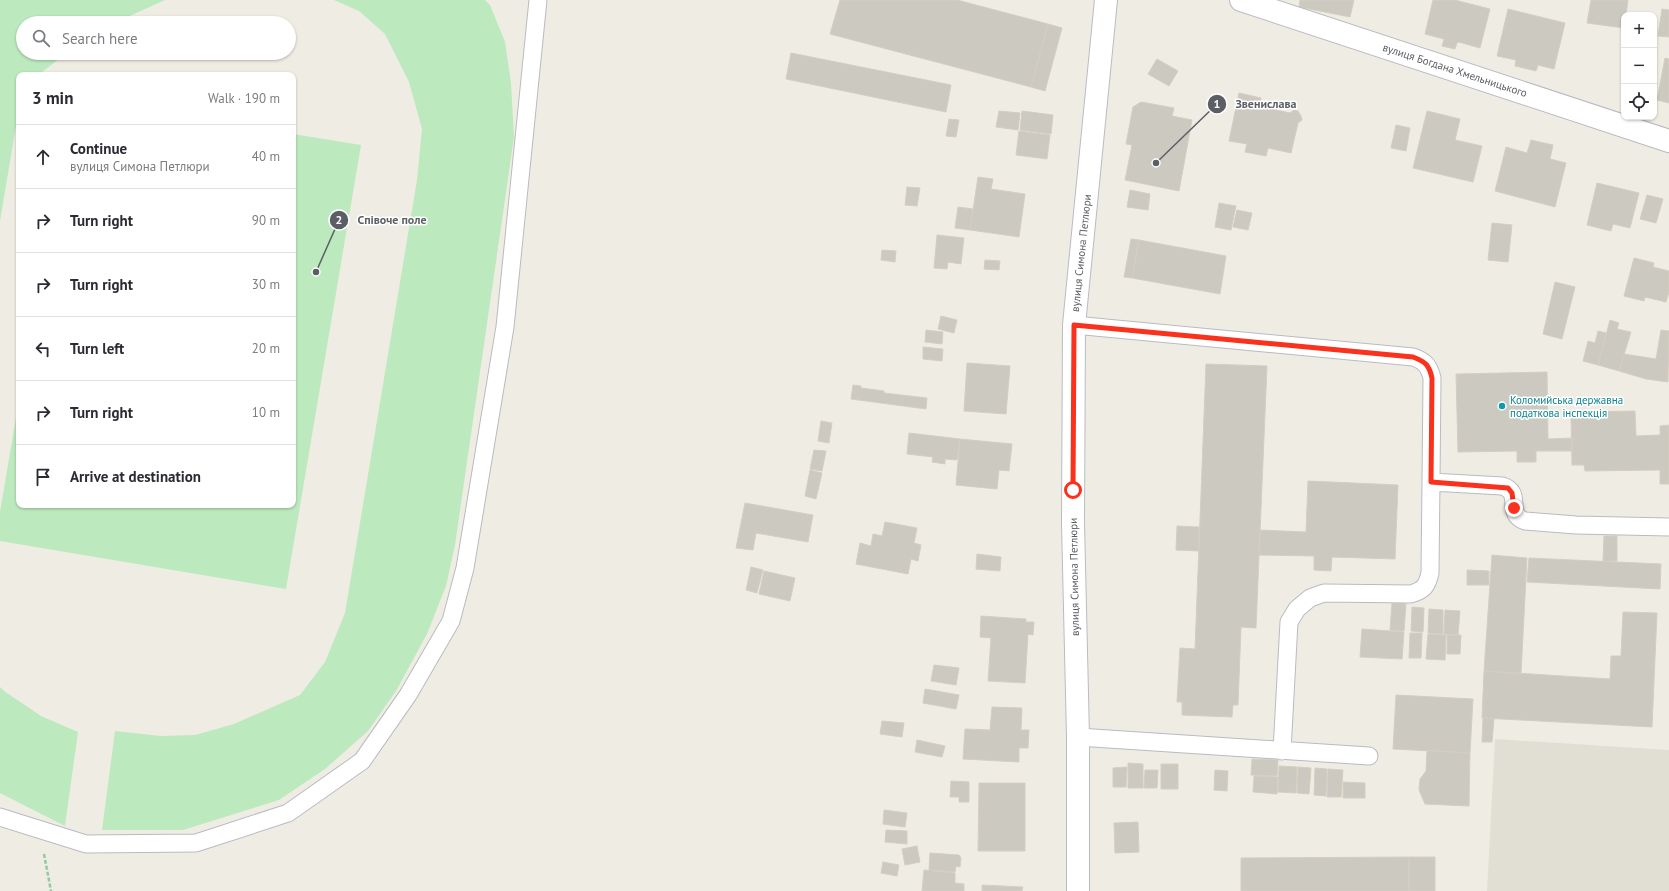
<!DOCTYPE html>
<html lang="en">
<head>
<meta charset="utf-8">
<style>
	:root { --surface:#fff; --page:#f7f7f7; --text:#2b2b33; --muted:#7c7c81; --line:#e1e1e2 }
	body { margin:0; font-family:"PT Sans",sans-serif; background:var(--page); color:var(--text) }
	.controls { position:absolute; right:12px; top:12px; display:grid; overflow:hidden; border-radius:8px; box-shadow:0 1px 3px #0004 }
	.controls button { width:36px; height:36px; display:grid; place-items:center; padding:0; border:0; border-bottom:1px solid var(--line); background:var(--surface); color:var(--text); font:20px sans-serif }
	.stop { position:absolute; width:12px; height:12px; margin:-9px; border:3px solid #fa311d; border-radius:50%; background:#fff }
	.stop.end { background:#fa311d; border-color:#fff; box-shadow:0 1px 4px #0008 }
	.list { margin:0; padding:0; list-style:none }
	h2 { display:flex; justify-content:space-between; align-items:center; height:52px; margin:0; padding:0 16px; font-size:17px }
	h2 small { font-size:13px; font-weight:400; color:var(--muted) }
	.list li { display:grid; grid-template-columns:26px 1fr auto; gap:12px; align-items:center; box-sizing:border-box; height:64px; padding:0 16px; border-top:1px solid var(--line) }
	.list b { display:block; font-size:15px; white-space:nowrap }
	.list p { margin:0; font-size:13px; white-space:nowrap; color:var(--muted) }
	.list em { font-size:13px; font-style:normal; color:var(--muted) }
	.icon { flex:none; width:22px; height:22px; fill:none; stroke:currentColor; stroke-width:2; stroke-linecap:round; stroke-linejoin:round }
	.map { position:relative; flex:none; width:1669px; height:891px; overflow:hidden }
	.search { position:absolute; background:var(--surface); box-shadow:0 1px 3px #0004; left:16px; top:16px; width:280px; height:44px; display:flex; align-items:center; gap:10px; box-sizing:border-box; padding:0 14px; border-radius:22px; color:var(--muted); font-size:15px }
	.panel { position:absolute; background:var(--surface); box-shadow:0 1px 3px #0004; left:16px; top:72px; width:280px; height:436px; border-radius:8px }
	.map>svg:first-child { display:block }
	.education { fill:#e1dfd3 }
	.green { fill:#bce9bd }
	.building { fill:#ccc9c1; stroke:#d5cec0 }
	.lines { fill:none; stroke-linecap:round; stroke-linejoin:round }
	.lane-casing { stroke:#b8bbc0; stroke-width:19 }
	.street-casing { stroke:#b8bbc0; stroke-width:24 }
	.secondary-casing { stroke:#b8bcc3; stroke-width:24 }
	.path { stroke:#93c9a3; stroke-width:2.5; stroke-dasharray:4 2; stroke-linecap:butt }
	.lane { stroke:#fff; stroke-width:17 }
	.street { stroke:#fff; stroke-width:22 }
	.secondary { stroke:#fff; stroke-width:22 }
	.route { stroke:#fa311d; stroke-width:5 }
	.culture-dot { fill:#0f9aa8; stroke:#fff; stroke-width:1.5 }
	.labels { text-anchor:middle; stroke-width:3; stroke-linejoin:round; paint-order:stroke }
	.street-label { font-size:11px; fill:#5b5f65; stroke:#fff }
	.culture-label { font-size:11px; fill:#0d838f; stroke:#fff; text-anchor:start }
	.leader { fill:none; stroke:#5b5f65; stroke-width:1.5 }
	.callout-dot { fill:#5b5f65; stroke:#fff; stroke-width:1.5 }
	.mark-label { font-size:12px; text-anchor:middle; font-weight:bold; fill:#fff }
	.callout-label { font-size:12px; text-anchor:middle; font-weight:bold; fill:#5b5f65; stroke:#fff; stroke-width:3; stroke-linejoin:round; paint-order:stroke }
</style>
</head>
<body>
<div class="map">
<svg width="1669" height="891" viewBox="0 0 1669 891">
	<rect width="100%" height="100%" fill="#efede3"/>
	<!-- education -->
	<path class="education" d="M1495 739 1669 750V891H1487Z"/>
	<!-- green -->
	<path class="green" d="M0 0H165L114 23H23V53H67L38 75H19V108L0 221Z
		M334 0H485L490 5 505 42 511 83 514 137 455 545 446 586 427 634 396 691 368 731 325 769 279 800 183 830H102L115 731 161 736 195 735 234 724 300 695 325 662 345 613 417 180 422 129 409 82 385 34 359 11Z
		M293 134 361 145 286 589 0 541V512L19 400V505H293Z
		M0 687 4 691 41 716 78 732 65 826 0 793Z"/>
	<!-- building -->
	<path class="building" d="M840 0H957L1048 24 1031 87 830 34Z
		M1300 0H1354L1350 17 1299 7Z
		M1433 0H1455L1490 9 1480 48 1459 42 1457 43 1455 49 1442 46 1444 39 1425 34Z
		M1591 0H1628L1626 15H1624V28L1587 23Z
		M1508 9 1565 23 1554 69 1538 65 1536 71 1515 66 1516 60 1497 56Z
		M1662 9 1669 10V37L1658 36Z
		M1048 24 1062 28 1045 91 1031 87Z
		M791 53 951 85 946 112 786 79Z
		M1665 58 1669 59V103L1657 100Z
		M1157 59 1178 71 1169 86 1148 74Z
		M1239 93 1261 98 1259 106 1290 113 1294 110 1298 111 1301 116 1302 120 1298 123 1291 153 1268 148 1266 156 1245 152 1247 144 1229 141Z
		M1141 102 1174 108 1172 116 1192 120 1179 191 1125 180 1132 145 1126 144 1133 107Z
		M999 111 1020 113 1018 130 996 127Z
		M1022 111 1053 115 1051 134 1020 130Z
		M1427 111 1460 119 1455 140 1482 146 1473 182 1413 168Z
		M949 119 959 120 956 137 946 136Z
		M1396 125 1410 128 1406 151 1391 148Z
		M1019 131 1050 135 1047 159 1016 155Z
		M1531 140 1553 145 1550 159 1566 163 1555 207 1495 191 1506 147 1527 153Z
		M978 177 993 179 991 189 1025 194 1019 237 970 230Z
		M1597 183 1639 193 1630 228 1613 224 1611 231 1587 225Z
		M907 187 920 188 917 206 905 205Z
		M1130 190 1150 194 1148 210 1127 207Z
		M1647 195 1663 199 1656 223 1640 219Z
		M1219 203 1236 206 1231 230 1215 227Z
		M958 207 973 209 970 230 955 228Z
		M1237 210 1252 213 1248 230 1233 227Z
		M1492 223 1512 225 1508 262 1488 260Z
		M937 235 964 238 961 264 948 262 947 269 934 268Z
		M1131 239 1139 240 1132 278 1124 277Z
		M1139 240 1226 256 1220 294 1132 278Z
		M882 250 896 251 895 262 881 260Z
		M1634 258 1654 263 1653 267 1669 271V292L1666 302 1645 297 1644 301 1624 296Z
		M985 260 1000 261 999 270 984 269Z
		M1555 282 1575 287 1562 339 1543 334Z
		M941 316 957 320 954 333 938 329Z
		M1610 320 1619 323 1617 329 1631 332 1619 371 1598 365Z
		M926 330 943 332 942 344 925 342Z
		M1661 330 1669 331 1668 382 1646 379 1619 371 1624 354 1656 359Z
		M1598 331 1606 333 1598 365 1583 361 1588 341 1595 343Z
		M923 347 943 349 942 361 923 359Z
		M967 363 1010 366 1006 414 964 411Z
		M1206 364 1267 366 1256 628 1241 627 1238 705H1233L1232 717 1182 715V702H1177L1180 648 1195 649Z
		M1547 372 1548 439 1572 438V451H1536V462H1517V451L1458 452 1456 374Z
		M853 385 861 386V388L884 391V393L927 398 926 409 851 399Z
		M1635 411 1636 436 1660 435V426L1669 425V484H1660V470L1585 471 1584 465H1572L1571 417H1583V412Z
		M821 421 832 423 829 443 818 441Z
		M909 433 960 439 957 460 945 459V464L932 462 933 457 907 454Z
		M960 439 1012 444 1009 471 999 470 997 489 956 485Z
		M814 450 826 451 822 471 810 469Z
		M810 470 822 473 816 499 805 496Z
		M1308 481 1398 485 1395 559 1332 557 1331 571 1314 570V556L1259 555 1260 530 1306 532Z
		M745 503 813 515 808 542 756 533 753 550 736 548Z
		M885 522 917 528 914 543 921 545 918 561 911 559 908 574 856 564 860 543 871 546 873 534 882 536Z
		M1177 526 1199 527V551L1176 550Z
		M1604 536H1617V561H1603Z
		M977 554 1001 557 1000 571 976 569Z
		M1492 555 1527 558 1521 674 1484 671Z
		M1529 558 1661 564 1660 589 1527 582Z
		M751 567 763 570 757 593 746 590Z
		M1467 570 1489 571V585H1467Z
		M764 571 795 578 790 601 759 594Z
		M1392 603 1406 604 1404 631 1390 630Z
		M1412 607 1424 608 1423 632 1411 631Z
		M1429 609 1443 610V634L1428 633Z
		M1445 610 1460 611 1458 635 1444 634Z
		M1623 612 1657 613 1652 727 1482 718 1484 671 1610 679 1611 656H1621Z
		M981 616 1026 619V622H1034L1033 635 1028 634 1025 683 988 681 991 638 980 637Z
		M1362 629 1404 632 1402 659 1360 657Z
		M1410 633H1422L1421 658H1409Z
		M1428 634 1446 635 1445 660 1426 659Z
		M1447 635H1461L1460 654H1447Z
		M934 665 959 668 956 685 931 681Z
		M925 689 959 695 956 709 923 703Z
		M1396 695 1473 699 1470 753 1393 749Z
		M992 707 1022 708 1021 730H1029L1028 748H1019V762L963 759 965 729 990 730Z
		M1483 718 1494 719 1492 742H1482Z
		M882 721 904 723 902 737 880 734Z
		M917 740 945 746 942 757 915 752Z
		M1427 750 1470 753 1469 806 1425 804 1419 790 1420 779 1426 771Z
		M1252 759 1278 760 1277 776 1251 775Z
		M1128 763 1143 764V788H1128Z
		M1161 764H1178V789H1161Z
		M1279 766 1297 767 1296 793 1278 792Z
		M1127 767 1126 787H1113V768Z
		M1298 767 1311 768 1309 794 1297 793Z
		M1315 768 1327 769 1326 796 1314 795Z
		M1328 769 1343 770 1341 797H1327Z
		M1145 770H1158L1157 788H1144Z
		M1215 770 1228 771 1227 791 1214 790Z
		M1254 776 1278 777 1277 794 1253 792Z
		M951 781 969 782V802H959V797H950Z
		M1343 782 1365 783V798H1343Z
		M979 783H1025V851H978Z
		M884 810 907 813 905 827 883 824Z
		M1138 822 1139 852 1115 853 1114 823Z
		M886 830 907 831V844L885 842Z
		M917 846 920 862 905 865 902 849Z
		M930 853 959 855 961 858 960 867 956 866 955 872 929 870Z
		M1409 857V891H1241V858Z
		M1409 857H1435V891H1409Z
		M883 862 899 865 897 876 881 873Z
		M924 870 955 873V883L964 884V891H922Z
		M982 885 1023 887 1022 891H982Z"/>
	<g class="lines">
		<defs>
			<path id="lane" d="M1074 325 1413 357C1425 361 1429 366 1432 378L1431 482 1502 486C1524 492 1504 514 1525 521L1576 525 1669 527
				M1078 737 1369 756
				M1282 751 1289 622 1297 609 1310 598 1324 593 1411 594C1424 590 1427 586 1430 573L1431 482
				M0 817 86 844 196 843 288 813 362 761 408 695 451 621 465 568 505 327 538 0"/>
			<path id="street" d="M1241 0 1669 141"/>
			<path id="secondary" d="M1078 891V737L1073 523 1074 325 1106 0"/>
		</defs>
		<!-- lane casing -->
		<use href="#lane" class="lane-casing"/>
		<!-- street casing -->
		<use href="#street" class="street-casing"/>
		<!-- secondary casing -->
		<use href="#secondary" class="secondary-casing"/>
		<!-- path -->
		<path class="path" d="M44 854 51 891"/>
		<!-- lane -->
		<use href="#lane" class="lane"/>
		<!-- street -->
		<use href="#street" class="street"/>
		<!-- secondary -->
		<use href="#secondary" class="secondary"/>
	</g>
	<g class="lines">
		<!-- route -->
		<path class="route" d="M1073 490 1074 325 1413 357C1426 362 1429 365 1432 378L1431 482 1508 488 1512 493 1514 508"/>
	</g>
	<!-- markers -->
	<circle class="culture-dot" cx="1502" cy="406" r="4"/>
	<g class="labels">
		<!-- street labels -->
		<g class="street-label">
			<text transform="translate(1455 70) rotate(18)" y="4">вулиця Богдана Хмельницького</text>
			<text transform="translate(1081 253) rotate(-84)" y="4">вулиця Симона Петлюри</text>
			<text transform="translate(1074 577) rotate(-91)" y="4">вулиця Симона Петлюри</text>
		</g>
		<!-- culture labels -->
		<g class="culture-label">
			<text x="1510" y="404">Коломийська державна<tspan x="1510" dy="13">податкова інспекція</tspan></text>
		</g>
	</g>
	<!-- callouts -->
	<path class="leader" d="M1156 163L1217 104M316 272L339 220"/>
	<g class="callout-dot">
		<circle cx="1156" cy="163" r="4"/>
		<circle cx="316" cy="272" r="4"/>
		<circle cx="1217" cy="104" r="10"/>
		<circle cx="339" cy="220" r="10"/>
	</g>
	<g class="mark-label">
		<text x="1217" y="108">1</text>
		<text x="339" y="224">2</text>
	</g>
	<g class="callout-label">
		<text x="1266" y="108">Звенислава</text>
		<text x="392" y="224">Співоче поле</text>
	</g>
</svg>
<div class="controls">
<button>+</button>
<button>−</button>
<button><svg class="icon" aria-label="locate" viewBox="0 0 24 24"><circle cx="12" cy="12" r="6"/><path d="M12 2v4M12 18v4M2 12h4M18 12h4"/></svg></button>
</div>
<div class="stop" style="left:1073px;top:490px"></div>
<div class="stop end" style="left:1514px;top:508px"></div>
<div class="search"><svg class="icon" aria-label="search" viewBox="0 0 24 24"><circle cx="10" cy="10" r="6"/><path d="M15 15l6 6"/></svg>Search here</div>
<section class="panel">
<h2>3 min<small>Walk · 190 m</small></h2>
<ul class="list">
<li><svg class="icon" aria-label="ahead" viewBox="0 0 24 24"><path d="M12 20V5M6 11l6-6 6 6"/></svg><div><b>Continue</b><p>вулиця Симона Петлюри</p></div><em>40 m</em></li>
<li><svg class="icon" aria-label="right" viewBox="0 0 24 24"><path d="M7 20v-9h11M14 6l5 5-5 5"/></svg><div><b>Turn right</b></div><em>90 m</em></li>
<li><svg class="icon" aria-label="right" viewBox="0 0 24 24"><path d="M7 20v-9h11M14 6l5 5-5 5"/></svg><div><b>Turn right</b></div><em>30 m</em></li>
<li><svg class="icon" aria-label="left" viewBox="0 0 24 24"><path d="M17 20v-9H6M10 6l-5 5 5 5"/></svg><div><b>Turn left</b></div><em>20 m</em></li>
<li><svg class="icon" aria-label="right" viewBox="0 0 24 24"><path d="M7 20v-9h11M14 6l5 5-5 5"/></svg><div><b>Turn right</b></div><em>10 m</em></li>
<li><svg class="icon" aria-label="arrive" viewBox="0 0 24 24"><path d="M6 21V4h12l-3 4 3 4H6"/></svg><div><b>Arrive at destination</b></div></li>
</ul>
</section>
</div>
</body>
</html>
